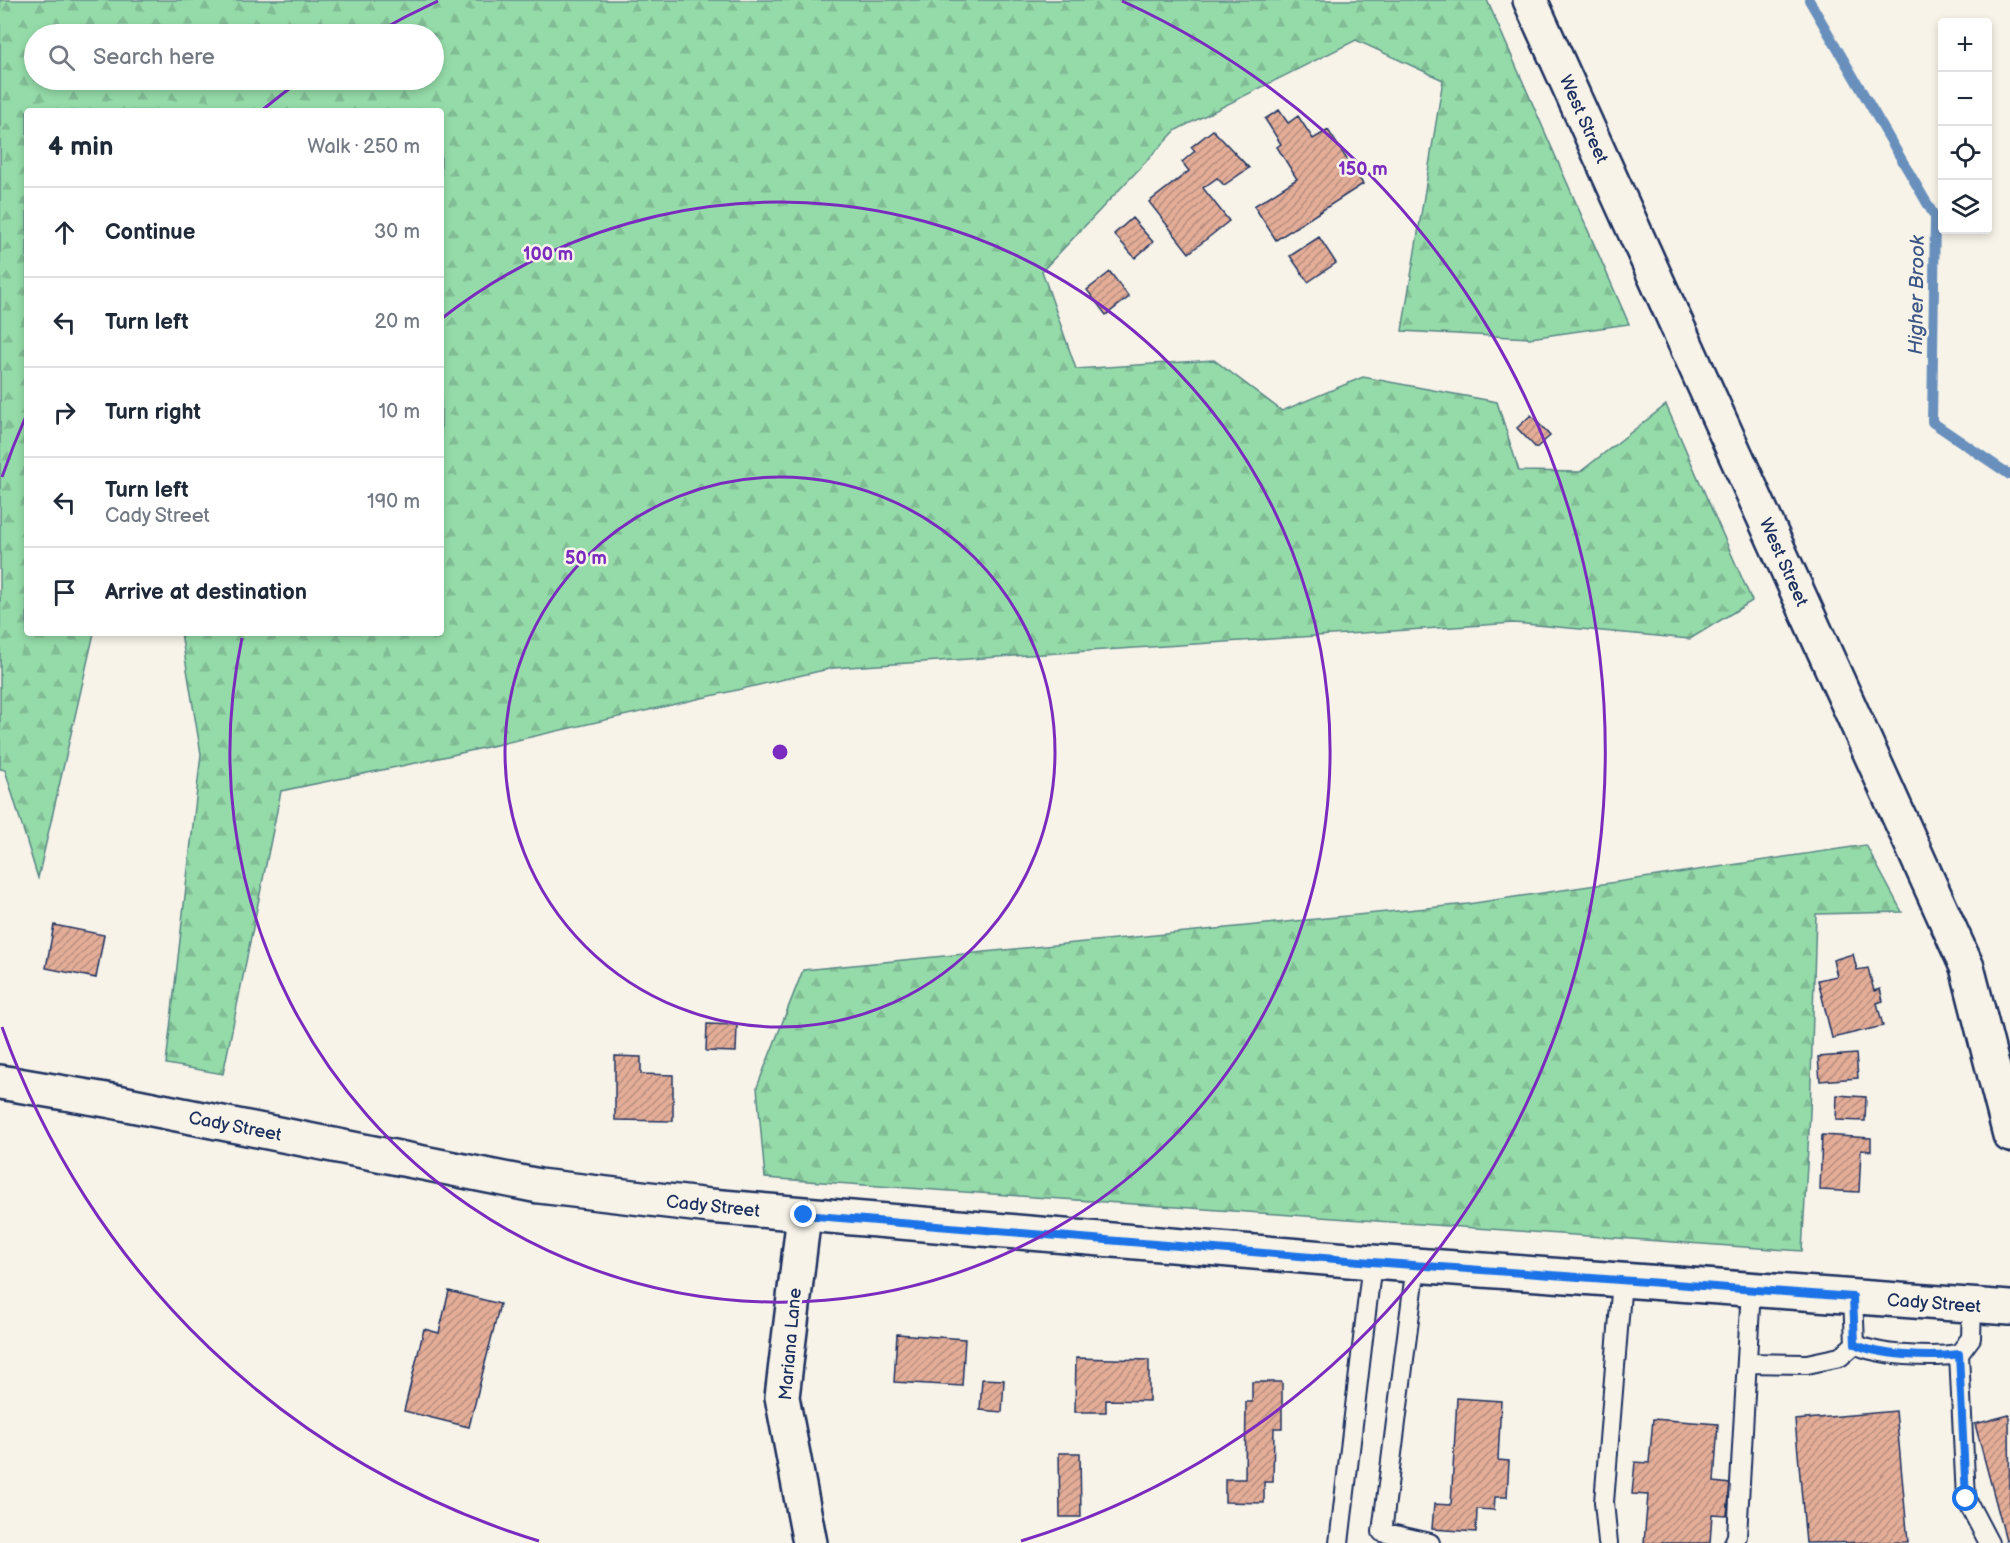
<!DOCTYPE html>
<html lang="en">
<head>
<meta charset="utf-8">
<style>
	:root { --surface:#fff; --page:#f6f6f7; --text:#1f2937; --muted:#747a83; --line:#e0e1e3 }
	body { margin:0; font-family:"Balsamiq Sans",sans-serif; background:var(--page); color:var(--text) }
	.controls { position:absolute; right:18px; top:18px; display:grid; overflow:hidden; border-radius:6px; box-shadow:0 3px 9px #0003 }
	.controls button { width:54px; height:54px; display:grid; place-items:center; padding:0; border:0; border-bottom:2px solid var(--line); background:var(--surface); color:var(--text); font:30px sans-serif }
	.stop { position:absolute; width:18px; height:18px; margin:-14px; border:4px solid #1a73e8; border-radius:50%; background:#fff }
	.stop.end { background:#1a73e8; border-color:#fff; box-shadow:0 2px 6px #0008 }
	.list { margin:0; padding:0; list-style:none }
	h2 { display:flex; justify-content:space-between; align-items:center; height:78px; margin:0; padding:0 24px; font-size:26px }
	h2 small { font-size:20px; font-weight:400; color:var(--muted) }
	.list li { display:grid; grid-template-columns:39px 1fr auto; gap:18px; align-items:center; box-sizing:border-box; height:90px; padding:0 24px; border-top:2px solid var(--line) }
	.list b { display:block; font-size:22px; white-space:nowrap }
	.list p { margin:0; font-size:20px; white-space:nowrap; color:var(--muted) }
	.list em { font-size:20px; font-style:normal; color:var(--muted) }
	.icon { flex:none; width:33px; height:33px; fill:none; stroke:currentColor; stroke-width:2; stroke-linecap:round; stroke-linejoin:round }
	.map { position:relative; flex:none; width:2010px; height:1543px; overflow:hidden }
	.search { position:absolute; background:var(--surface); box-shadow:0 3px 9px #0003; left:24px; top:24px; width:420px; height:66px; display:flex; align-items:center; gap:15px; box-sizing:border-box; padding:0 21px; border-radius:33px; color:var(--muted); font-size:22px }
	.panel { position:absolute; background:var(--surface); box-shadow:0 3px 9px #0003; left:24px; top:108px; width:420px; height:528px; border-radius:6px }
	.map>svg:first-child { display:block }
	.forest { fill:url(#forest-firs); stroke:#588584; stroke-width:1.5; fill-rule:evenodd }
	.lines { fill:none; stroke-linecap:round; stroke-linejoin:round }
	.stream { stroke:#6990bc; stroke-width:10 }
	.building { fill:url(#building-hatch); stroke:#1b2f5e; stroke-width:1.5 }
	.service-casing { stroke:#1b2f5e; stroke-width:22 }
	.minor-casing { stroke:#1b2f5e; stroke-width:38 }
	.tertiary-casing { stroke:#1b2f5e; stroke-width:38 }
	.secondary-casing { stroke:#1b2f5e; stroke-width:38 }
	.service { stroke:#f7f3e8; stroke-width:18 }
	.minor { stroke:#f7f3e8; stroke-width:33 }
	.tertiary { stroke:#f7f3e8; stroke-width:33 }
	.secondary { stroke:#f7f3e8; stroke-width:33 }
	.route { stroke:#1a73e8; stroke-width:8 }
	.ring { fill:none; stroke:#7b2cbf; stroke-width:3 }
	.labels { text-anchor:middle; stroke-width:5; stroke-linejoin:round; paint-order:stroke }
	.street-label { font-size:18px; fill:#1b2f5e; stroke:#f7f3e8 }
	.water-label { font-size:20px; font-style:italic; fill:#3c5785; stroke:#f7f3e8 }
	.centre { fill:#7b2cbf; stroke:#f7f3e8; stroke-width:3 }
	.ring-label { font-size:18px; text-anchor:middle; font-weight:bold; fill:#7b2cbf; stroke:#f7f3e8; stroke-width:5; stroke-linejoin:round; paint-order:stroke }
</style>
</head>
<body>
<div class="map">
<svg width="2010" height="1543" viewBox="0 0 2010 1543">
	<defs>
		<pattern id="forest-firs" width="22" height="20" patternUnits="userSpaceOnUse" patternTransform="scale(1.5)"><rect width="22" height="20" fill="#95dba9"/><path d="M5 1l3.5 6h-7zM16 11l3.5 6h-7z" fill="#80bc94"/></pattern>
		<pattern id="building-hatch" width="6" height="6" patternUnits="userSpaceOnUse" patternTransform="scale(1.5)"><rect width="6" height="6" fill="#e3ad98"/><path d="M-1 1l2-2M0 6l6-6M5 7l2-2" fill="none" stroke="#b78d7f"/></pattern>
	</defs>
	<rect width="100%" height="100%" fill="#f7f3e8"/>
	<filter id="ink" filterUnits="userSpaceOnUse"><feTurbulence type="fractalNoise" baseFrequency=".0167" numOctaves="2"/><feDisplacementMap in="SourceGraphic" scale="12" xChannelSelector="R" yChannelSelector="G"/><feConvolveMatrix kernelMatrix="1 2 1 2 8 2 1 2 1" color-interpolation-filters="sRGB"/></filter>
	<g filter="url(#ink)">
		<!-- forest -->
		<path class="forest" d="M0 0H1487L1629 324 1530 338 1402 331 1443 80 1356 40 1176 130 1042 271 1076 369 1214 360 1282 411 1363 377 1497 402 1519 471 1580 472 1666 405 1752 601 1690 639 1514 623 833 668 430 760 281 791 223 1074 166 1064 201 754 181 633H441V111H27V633H94L38 878 5 770 0 769ZM34 34H434V80H34Z
			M1866 845 1902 912 1816 914 1810 1113 1802 1251 765 1178 757 1087 803 970 1468 904Z"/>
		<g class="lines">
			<!-- stream -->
			<path class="stream" d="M1809 0 1935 217 1932 422 2010 475"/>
		</g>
		<!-- building -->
		<path class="building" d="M1279 110 1288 123 1298 116 1313 139 1328 130 1363 184 1276 240 1254 206 1297 179 1277 147 1281 144 1265 119Z
			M1213 130 1249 168 1224 185 1217 178 1203 188 1229 221 1189 253 1149 202 1189 171 1182 162 1195 151 1191 147Z
			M1132 218 1153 242 1135 258 1114 234Z
			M1319 237 1336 263 1308 282 1290 256Z
			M1110 272 1129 297 1106 315 1087 290Z
			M1531 415 1550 436 1536 448 1517 428Z
			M54 925 104 935 96 978 46 968Z
			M1853 954 1857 970 1868 968 1874 991 1880 989 1883 1001 1877 1003 1883 1026 1832 1038 1818 980 1837 976 1833 960Z
			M707 1024 737 1025 736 1052 706 1051Z
			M1856 1054 1858 1078 1820 1081 1818 1057Z
			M615 1056 641 1057V1074L673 1075V1121L615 1120Z
			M1837 1095 1866 1097 1865 1121 1836 1120Z
			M1822 1135 1871 1138V1151L1861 1150 1859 1192 1820 1190Z
			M449 1291 500 1304 469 1427 404 1411 424 1329 439 1333Z
			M897 1334 965 1339 962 1386 894 1382Z
			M1076 1358 1149 1360V1401L1106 1400V1412H1075Z
			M982 1379 1004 1380 1002 1412 980 1410Z
			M1252 1382H1282V1428H1274L1273 1482H1264V1503L1225 1502V1479H1245L1246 1402H1252Z
			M1457 1398 1501 1401 1498 1460 1509 1461 1507 1497H1495L1494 1510 1477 1509 1476 1532 1432 1529 1434 1504 1451 1505Z
			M1896 1411 1908 1542 1806 1543 1795 1420Z
			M2009 1415 2010 1539 2006 1540 1975 1424Z
			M1653 1419 1718 1424 1714 1482 1730 1484 1727 1515 1712 1514 1710 1543H1644L1648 1495 1632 1494 1635 1462 1649 1463Z
			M1059 1453H1080L1081 1517H1060Z"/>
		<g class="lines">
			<defs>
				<path id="service" d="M1416 1265 1382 1532 1430 1543
					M1853 1297 1855 1344C1878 1356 1932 1358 1959 1354L1971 1338 1972 1306
					M1959 1354 1966 1499 1989 1543
					M1747 1363 1807 1364 1840 1357 1855 1344
					M1339 1543 1372 1262
					M1608 1543 1604 1502 1622 1280
					M1734 1543 1737 1536 1751 1289"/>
				<path id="minor" d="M804 1215 782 1397 810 1543"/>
				<path id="tertiary" d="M0 1082 112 1101 539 1186 710 1206 1372 1262 2010 1308"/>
				<path id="secondary" d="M1530 0 1967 967 2010 1135"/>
			</defs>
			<!-- service casing -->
			<use href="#service" class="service-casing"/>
			<!-- minor casing -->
			<use href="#minor" class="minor-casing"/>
			<!-- tertiary casing -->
			<use href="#tertiary" class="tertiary-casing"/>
			<!-- secondary casing -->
			<use href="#secondary" class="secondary-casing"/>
			<!-- service -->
			<use href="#service" class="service"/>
			<!-- minor -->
			<use href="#minor" class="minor"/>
			<!-- tertiary -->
			<use href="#tertiary" class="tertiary"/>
			<!-- secondary -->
			<use href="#secondary" class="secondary"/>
		</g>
	</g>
	<g class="lines" filter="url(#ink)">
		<!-- route -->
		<path class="route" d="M804 1215 1372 1262 1853 1297 1855 1344C1878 1356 1932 1358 1959 1354L1966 1499"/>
	</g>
	<!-- distance rings -->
	<g class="ring">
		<circle cx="780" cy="752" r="275"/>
		<path d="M441 319A550 550 0 1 1 242 638"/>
		<path d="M539 1541A825 825 0 0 1 2 1027M2 477A825 825 0 0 1 26 416M261 111A825 825 0 0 1 301 80M374 34A825 825 0 0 1 438 1M1122 1A825 825 0 0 1 1021 1541"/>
	</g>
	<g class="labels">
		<!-- street labels -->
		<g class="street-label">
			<text transform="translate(1584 119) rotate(66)" y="6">West Street</text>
			<text transform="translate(1784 562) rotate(66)" y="6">West Street</text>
			<text transform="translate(235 1126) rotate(11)" y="6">Cady Street</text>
			<text transform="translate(713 1206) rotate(6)" y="6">Cady Street</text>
			<text transform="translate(1934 1303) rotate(4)" y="6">Cady Street</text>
			<text transform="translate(790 1344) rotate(-85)" y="6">Mariana Lane</text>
		</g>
		<!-- water labels -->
		<g class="water-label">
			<text transform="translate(1916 295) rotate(-89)" y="7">Higher Brook</text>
		</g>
	</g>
	<circle cx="780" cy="752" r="9" class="centre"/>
	<g class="ring-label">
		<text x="1363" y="175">150 m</text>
		<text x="548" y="260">100 m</text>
		<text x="586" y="564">50 m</text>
	</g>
</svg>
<div class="controls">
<button>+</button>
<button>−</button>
<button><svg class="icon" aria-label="locate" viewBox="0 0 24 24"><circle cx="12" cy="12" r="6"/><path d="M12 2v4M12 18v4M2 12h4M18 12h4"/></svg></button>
<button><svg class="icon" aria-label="layers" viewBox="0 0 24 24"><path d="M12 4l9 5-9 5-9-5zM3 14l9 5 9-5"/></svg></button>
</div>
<div class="stop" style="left:1966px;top:1499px"></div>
<div class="stop end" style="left:804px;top:1215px"></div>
<div class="search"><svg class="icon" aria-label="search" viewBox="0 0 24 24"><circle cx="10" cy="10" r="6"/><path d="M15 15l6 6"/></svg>Search here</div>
<section class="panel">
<h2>4 min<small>Walk · 250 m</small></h2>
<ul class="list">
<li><svg class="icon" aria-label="ahead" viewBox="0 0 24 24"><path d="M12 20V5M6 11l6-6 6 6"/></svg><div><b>Continue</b></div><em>30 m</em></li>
<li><svg class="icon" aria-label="left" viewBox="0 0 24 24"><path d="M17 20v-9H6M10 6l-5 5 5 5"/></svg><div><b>Turn left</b></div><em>20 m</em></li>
<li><svg class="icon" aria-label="right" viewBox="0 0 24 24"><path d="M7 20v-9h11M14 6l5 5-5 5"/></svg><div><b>Turn right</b></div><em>10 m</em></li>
<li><svg class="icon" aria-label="left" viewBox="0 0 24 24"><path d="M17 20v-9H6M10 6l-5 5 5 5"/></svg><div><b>Turn left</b><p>Cady Street</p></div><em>190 m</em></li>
<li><svg class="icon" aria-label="arrive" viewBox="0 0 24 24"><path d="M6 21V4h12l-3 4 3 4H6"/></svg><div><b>Arrive at destination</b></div></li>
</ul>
</section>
</div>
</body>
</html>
